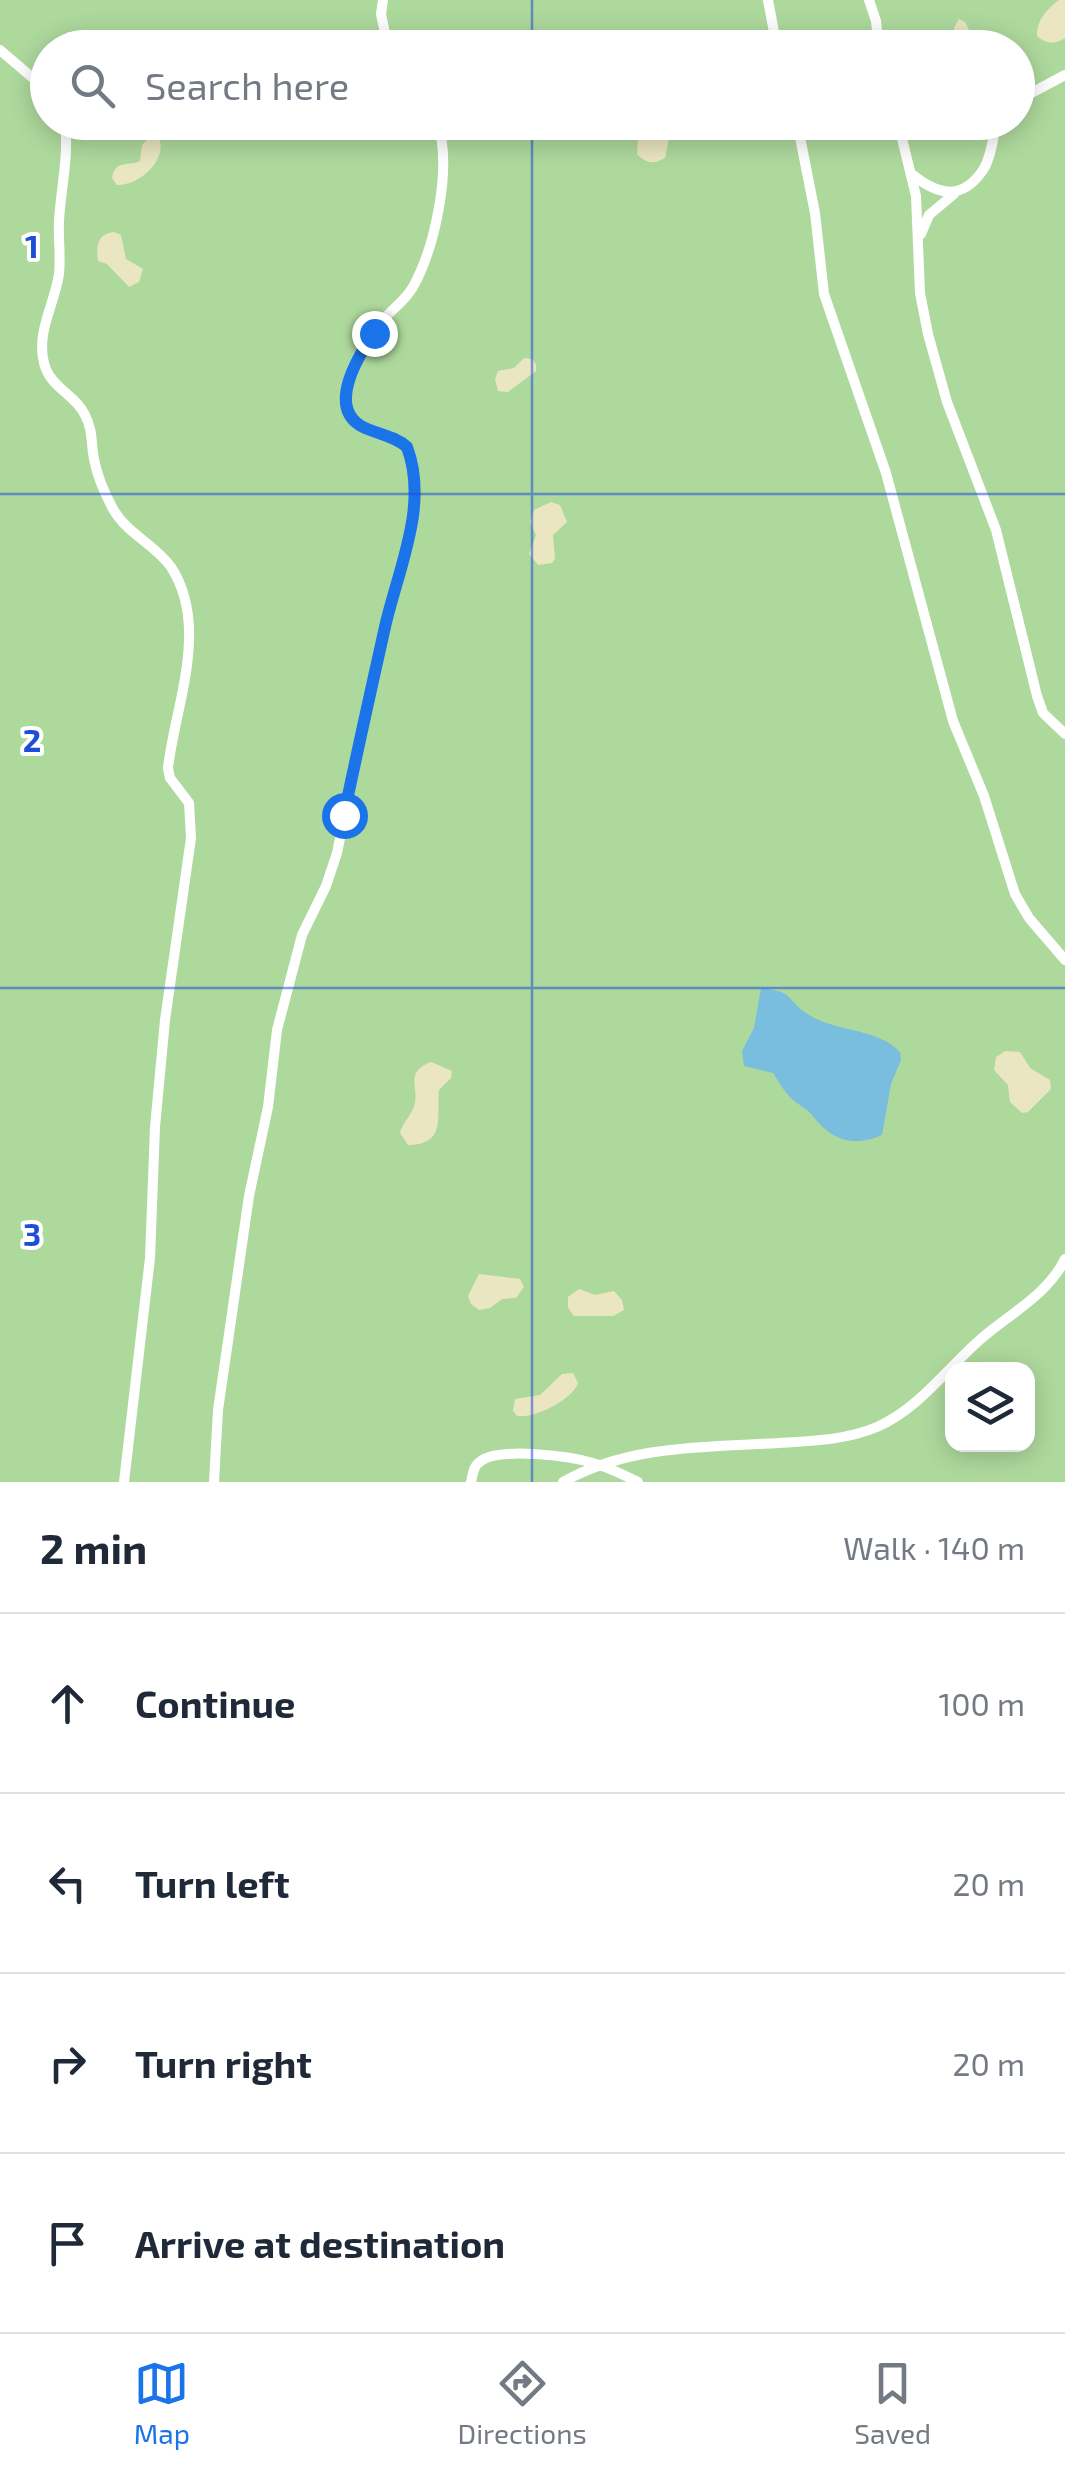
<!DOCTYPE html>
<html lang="en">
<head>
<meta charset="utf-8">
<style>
	:root { --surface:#fff; --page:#f2f2f3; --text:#1f2937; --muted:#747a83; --line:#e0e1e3; --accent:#1a73e8 }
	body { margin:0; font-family:"Exo 2",sans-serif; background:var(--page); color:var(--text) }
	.controls { position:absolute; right:30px; bottom:30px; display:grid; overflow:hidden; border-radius:20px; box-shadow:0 5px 25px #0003 }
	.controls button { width:90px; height:90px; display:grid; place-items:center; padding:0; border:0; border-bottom:2px solid var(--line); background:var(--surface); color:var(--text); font:50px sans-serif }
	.stop { position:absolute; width:30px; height:30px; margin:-22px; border:8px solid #1a73e8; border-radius:50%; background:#fff }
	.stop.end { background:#1a73e8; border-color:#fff; box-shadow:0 2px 10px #0008 }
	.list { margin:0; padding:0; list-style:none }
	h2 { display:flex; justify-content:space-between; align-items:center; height:130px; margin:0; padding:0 40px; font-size:42px }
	h2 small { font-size:32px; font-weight:400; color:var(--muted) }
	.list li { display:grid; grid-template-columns:65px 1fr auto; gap:30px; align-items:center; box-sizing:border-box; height:180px; padding:0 40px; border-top:2px solid var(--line) }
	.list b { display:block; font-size:38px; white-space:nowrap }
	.list em { font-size:32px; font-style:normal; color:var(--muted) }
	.icon { flex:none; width:55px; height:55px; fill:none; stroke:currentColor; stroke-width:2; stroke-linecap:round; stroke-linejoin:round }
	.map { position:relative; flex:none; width:1065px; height:1482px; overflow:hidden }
	.search { position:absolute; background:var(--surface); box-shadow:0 5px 25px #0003; left:30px; right:30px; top:30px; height:110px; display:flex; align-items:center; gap:25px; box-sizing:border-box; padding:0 35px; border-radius:55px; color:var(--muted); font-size:38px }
	.sheet { height:850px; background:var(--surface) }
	nav { display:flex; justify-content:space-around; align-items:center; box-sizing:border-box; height:140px; border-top:2px solid var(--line); background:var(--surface); font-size:28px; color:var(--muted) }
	nav a { display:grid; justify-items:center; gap:5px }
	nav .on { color:var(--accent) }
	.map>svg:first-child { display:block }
	.green { fill:#aed99d; fill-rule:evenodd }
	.sand { fill:#eae6c1 }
	.water { fill:#79bddf }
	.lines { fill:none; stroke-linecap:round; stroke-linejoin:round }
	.service { stroke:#fff; stroke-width:10 }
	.route { stroke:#1a73e8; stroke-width:12 }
	.grid { fill:none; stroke:#1d4ed8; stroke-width:2.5; stroke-opacity:0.55 }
	.grid-label { font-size:32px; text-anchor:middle; font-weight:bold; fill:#1d4ed8; stroke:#fff; stroke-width:8; stroke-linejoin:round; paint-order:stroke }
</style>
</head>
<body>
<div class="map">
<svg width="1065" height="1482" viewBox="0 0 1065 1482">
	<rect width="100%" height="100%" fill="#e8e3db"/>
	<!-- green -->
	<path class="green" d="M0 0H1065V1482H0ZM48 48H1018V122H48ZM952 1370H1028V1444H952Z"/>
	<!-- sand -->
	<path class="sand" d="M1059 0H1065V38C1054 45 1047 44 1037 36 1036 21 1047 9 1059 0Z
		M959 19 965 22 978 47H964L954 28Z
		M639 123H659L669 139 665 158C653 165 646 163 637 154Z
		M151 136 159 138C168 160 139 186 117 185L112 178C116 159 126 167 140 161L142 145Z
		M114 232 121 235 126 259 143 269 139 282 129 287 107 264 98 261C96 246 97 234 114 232Z
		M524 358 532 359 536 364V371L508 392 498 391 495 379 498 371 514 368Z
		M551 502 560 505 567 522 553 535 555 559 552 563 538 565 529 554 536 535 530 522 534 510Z
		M1005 1051 1020 1052 1030 1068 1050 1080 1051 1089 1028 1112 1022 1113 1010 1102 1008 1085 994 1070 996 1057Z
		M431 1062 452 1071 451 1078 439 1090C436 1116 447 1145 408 1145L400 1133C403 1121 413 1114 415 1103 418 1085 405 1072 431 1062Z
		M479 1274 520 1279 524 1287 516 1298 502 1299 490 1308 479 1310 471 1304 468 1296Z
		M579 1289 595 1295 614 1291 622 1300 624 1310 613 1316H574L568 1308V1297Z
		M573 1373 578 1383C573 1399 535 1419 517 1416L513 1411 515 1399 540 1395 562 1374Z"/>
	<!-- water -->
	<path class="water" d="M761 988C796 992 785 1000 809 1015 836 1032 878 1028 900 1052L901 1060 891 1084 882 1135C852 1148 831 1140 812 1115 807 1109 799 1105 793 1100 785 1093 779 1082 773 1073L744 1066 742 1051 754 1028Z"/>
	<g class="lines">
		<!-- service -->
		<path class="service" d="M383 0 381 14 388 48
			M768 0 777 48
			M869 0 876 21 879 48
			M0 50 48 91
			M1018 100 1065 75
			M65 122C69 157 61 187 59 221 58 238 61 256 59 274 55 303 36 332 44 363 50 388 75 394 85 415 93 430 91 444 94 459 97 476 105 494 113 509 128 535 155 544 171 567 210 627 175 706 168 768L170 778 189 803 191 838 165 1020 155 1127 150 1258 124 1482
			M797 122 815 213 824 294 886 473 953 721 984 796 1015 894 1029 918 1065 960
			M898 122 916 196 920 293 928 334 947 402 996 530 1037 696 1043 713 1065 734
			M913 175C938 195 962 201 983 170 991 158 993 137 997 122
			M921 234 929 215 954 194
			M214 1482 218 1410 249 1196 268 1107 277 1030 302 935 326 886 337 853C352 778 368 702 385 627 398 569 429 506 407 447 392 433 366 435 353 419 331 391 364 343 382 321 392 309 405 301 413 287 435 247 453 166 437 122
			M471 1482C473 1474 473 1466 481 1461 500 1447 570 1456 593 1463 608 1467 624 1475 638 1482
			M563 1482C628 1445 705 1447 779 1443 812 1441 846 1440 877 1427 920 1408 947 1368 982 1338 1010 1314 1049 1293 1065 1259"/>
	</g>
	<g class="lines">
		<!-- route -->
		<path class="route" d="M344 815C357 752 371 690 385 627 398 569 429 506 407 447 395 436 377 434 363 427 326 408 358 356 374 333"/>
	</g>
	<!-- grid -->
	<path class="grid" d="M532 0V48M532 122V1482M0 494H1065M0 988H1065"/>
	<g class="grid-label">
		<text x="32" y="258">1</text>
		<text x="32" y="752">2</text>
		<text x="32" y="1246">3</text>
	</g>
</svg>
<div class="controls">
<button><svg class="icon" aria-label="layers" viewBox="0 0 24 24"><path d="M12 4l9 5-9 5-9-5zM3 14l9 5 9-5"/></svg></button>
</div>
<div class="stop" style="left:344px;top:815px"></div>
<div class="stop end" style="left:374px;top:333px"></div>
<div class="search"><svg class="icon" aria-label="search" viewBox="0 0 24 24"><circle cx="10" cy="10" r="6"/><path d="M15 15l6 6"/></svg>Search here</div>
</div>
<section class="sheet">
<h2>2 min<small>Walk · 140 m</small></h2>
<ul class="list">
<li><svg class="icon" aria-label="ahead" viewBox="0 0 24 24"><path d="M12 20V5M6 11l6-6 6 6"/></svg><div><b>Continue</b></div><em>100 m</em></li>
<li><svg class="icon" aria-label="left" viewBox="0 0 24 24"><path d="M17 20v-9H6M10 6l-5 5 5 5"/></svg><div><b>Turn left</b></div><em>20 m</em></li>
<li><svg class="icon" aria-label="right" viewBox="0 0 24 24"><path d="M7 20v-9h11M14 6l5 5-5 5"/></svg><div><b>Turn right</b></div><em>20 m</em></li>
<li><svg class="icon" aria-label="arrive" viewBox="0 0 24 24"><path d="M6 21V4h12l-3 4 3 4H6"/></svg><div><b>Arrive at destination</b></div></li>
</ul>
</section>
<nav>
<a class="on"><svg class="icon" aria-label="map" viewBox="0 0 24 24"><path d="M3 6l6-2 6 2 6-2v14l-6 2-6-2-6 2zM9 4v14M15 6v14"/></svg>Map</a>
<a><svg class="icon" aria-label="directions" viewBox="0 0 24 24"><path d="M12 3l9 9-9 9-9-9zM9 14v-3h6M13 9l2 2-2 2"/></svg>Directions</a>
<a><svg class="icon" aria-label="saved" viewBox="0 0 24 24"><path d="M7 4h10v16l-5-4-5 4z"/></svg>Saved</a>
</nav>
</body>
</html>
